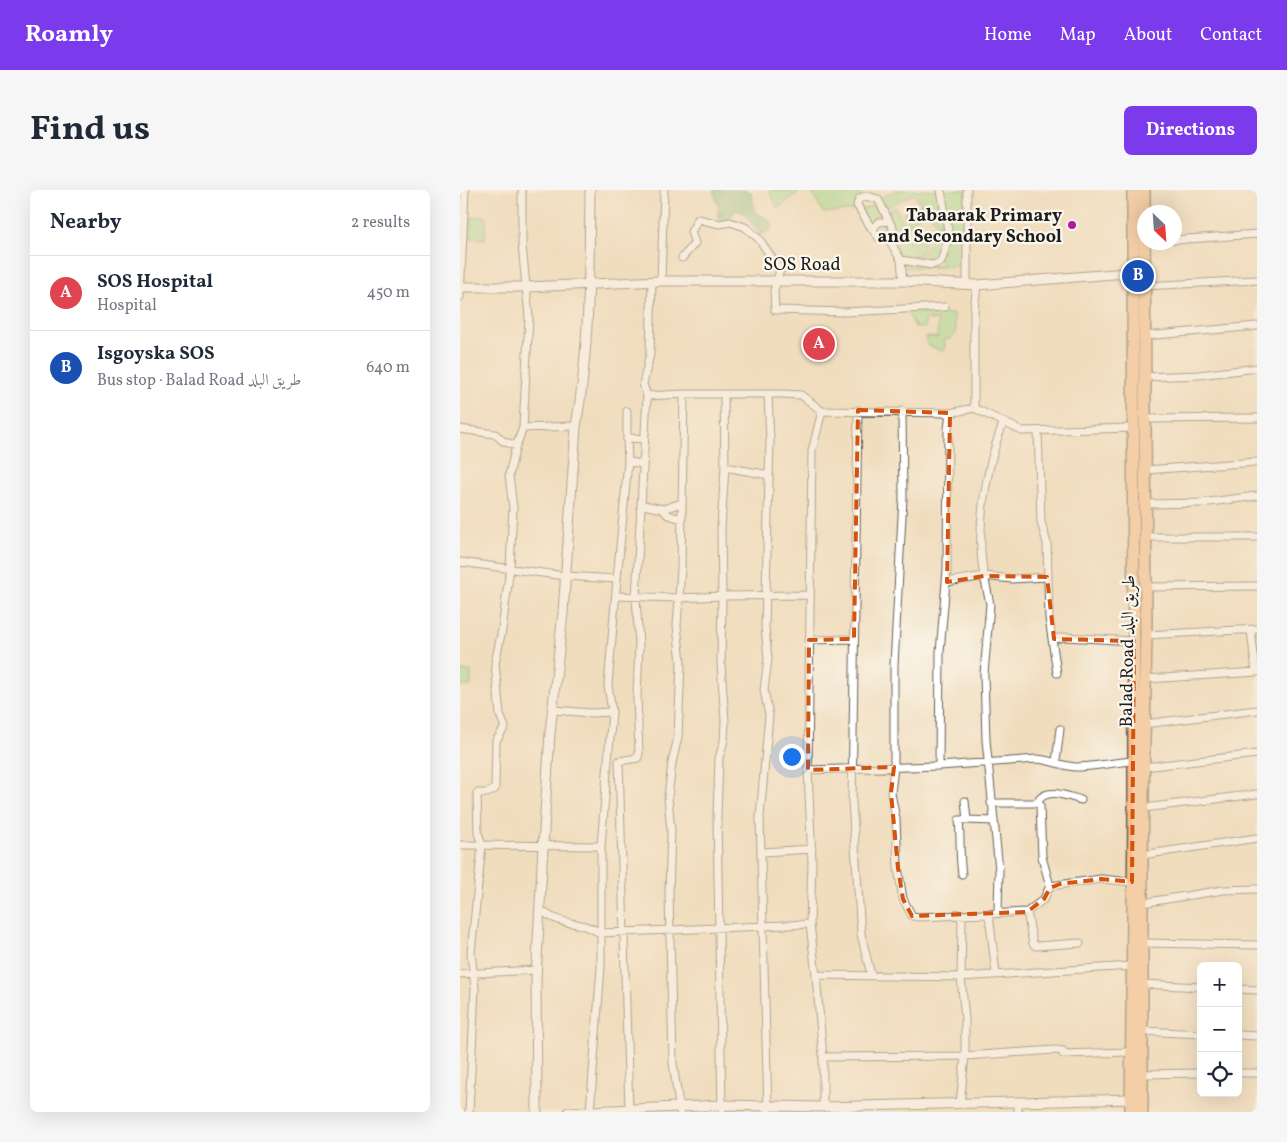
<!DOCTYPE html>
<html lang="en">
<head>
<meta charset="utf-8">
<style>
	:root { --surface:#fff; --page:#f6f6f7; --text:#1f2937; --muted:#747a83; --line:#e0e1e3; --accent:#7c3aed }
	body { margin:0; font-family:Vollkorn,Amiri,serif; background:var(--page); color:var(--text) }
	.controls { position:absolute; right:15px; bottom:15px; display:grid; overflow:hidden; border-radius:8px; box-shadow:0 5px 20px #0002 }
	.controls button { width:45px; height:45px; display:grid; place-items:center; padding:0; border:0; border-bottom:1px solid var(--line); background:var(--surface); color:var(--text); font:25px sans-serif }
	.compass { position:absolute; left:677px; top:15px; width:45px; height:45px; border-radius:50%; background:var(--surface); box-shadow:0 5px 20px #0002; rotate:155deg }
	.you { position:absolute; left:331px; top:566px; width:18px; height:18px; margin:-12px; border:4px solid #fff; border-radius:50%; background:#1a73e8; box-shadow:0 0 0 8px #1a73e833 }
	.badge { display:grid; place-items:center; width:32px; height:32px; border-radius:50%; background:var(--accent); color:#fff; font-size:16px; font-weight:700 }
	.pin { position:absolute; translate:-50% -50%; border:2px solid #fff; box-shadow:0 1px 5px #0006 }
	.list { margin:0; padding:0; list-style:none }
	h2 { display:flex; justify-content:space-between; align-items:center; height:65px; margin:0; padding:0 20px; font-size:21px }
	h2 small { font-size:16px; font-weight:400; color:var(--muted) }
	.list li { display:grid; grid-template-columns:32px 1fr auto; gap:15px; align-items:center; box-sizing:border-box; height:75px; padding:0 20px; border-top:1px solid var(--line) }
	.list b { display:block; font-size:19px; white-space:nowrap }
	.list p { margin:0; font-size:16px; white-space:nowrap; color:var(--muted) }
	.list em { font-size:16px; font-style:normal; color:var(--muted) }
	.icon { flex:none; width:28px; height:28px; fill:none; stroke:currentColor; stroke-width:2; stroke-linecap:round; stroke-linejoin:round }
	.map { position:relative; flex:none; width:797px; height:922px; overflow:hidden; border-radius:8px }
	header { display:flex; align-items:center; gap:30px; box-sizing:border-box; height:70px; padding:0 25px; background:var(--accent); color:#fff }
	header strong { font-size:24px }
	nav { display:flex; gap:28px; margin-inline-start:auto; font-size:18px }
	.intro { display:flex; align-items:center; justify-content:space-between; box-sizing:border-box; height:120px; padding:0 30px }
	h1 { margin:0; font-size:35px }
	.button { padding:12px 22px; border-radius:8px; background:var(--accent); color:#fff; font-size:18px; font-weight:700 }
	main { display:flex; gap:30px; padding:0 30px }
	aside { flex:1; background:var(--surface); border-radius:8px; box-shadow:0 5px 20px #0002 }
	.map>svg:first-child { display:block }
	.green { fill:#9edb8f; stroke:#5d7c56; fill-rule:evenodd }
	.forest { fill:#7ebb7a; stroke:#4d6c4b }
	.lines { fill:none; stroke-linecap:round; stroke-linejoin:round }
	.minor-casing { stroke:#666055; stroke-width:9 }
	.tertiary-casing { stroke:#666055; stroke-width:11 }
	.trunk-casing { stroke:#666055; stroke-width:14 }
	.minor { stroke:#fff; stroke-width:7 }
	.tertiary { stroke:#fff; stroke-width:9 }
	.trunk { stroke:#f8bd89; stroke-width:11 }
	.marked { fill:none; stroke:#d4530e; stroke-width:4; stroke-dasharray:10 6; stroke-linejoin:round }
	.poi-dot { fill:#b5179e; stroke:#fbf7ec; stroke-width:2 }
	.labels { text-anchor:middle; stroke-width:4.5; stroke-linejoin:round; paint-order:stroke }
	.poi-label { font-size:18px; font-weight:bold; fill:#1c1c1c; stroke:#fbf7ec; text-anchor:end }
	.street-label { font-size:18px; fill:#1c1c1c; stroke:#fbf7ec }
</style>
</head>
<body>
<header>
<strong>Roamly</strong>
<nav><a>Home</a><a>Map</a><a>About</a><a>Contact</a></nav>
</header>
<div class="intro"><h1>Find us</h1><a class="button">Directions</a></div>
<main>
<aside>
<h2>Nearby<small>2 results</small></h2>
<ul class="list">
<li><span class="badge" style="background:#e0444e">A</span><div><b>SOS Hospital</b><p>Hospital</p></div><em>450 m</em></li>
<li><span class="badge" style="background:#1a4fb4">B</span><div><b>Isgoyska SOS</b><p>Bus stop · Balad Road طريق البلد</p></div><em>640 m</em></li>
</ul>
</aside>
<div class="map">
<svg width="797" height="922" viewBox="0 0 797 922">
	<rect width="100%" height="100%" fill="#fbf7ec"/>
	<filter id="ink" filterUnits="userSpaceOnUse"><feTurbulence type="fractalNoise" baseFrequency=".02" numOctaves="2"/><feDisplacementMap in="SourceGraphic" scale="10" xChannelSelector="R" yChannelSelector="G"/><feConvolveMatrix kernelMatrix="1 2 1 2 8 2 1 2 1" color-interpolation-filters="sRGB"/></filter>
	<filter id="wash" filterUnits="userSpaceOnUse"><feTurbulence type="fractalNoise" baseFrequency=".0096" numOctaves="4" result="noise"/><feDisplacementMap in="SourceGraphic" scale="20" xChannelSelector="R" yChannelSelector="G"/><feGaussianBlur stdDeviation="1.12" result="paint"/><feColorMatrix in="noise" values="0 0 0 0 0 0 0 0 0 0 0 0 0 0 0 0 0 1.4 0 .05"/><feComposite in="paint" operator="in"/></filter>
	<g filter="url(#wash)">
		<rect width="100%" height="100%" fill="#f0ddbe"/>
		<!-- green -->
		<path class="green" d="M309 0H342L318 18Z
			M350 0H397L401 7 398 20 364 23Z
			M435 0H477L480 14 478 0H506L503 76 446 78 445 75 449 74 474 76 484 73 479 68 472 72H443L435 55 443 48 447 52 479 32 474 30 467 21 449 33 443 23 462 14 453 4 424 19 418 10ZM481 32V63L480 43 466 57 464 63 450 69 462 61 464 52 477 42Z
			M417 11 425 29 417 30 412 35 400 20 410 17Z
			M435 17 444 32 452 35 433 49 434 44 426 22Z
			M11 27H26L25 49 10 48Z
			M427 33 431 39 429 44 422 47 416 42V37Z
			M449 122 494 124 496 142 491 149 484 150 486 159 480 161C473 155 465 158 466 146L477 148 478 131 465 129V138L455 137 448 124Z
			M0 481H11V496H0Z"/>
		<!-- forest -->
		<path class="forest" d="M253 0H284L291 2 295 22 308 29 313 37 306 43 300 44C290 36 289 22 276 20L271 27 264 32 259 30 257 21 261 25Z"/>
	</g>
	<g filter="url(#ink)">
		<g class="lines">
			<defs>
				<path id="minor" d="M62 0V55L69 127 63 238
					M429 31 433 38V43L428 48H419L412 39 419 32Z
					M412 39 397 15 399 9 405 6 418 9 429 31
					M428 48 441 70 443 91
					M714 50 797 44
					M222 68 235 53 231 42 238 29 260 34 270 32 285 37 299 49 320 80 314 101 315 120 384 122 485 117
					M441 70 472 75 481 72 489 46 481 0
					M201 91 204 0
					M507 94V0
					M684 96 797 90
					M0 107 5 0
					M685 146 797 136
					M685 187 739 185 797 178
					M308 205 310 250 305 437 308 469 304 500 309 525 300 627 308 922
					M187 206 224 204H323L341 205 362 221 490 223 514 218 562 241 674 238
					M514 218V120L517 95
					M398 220 392 612 401 744 411 785
					M167 221V248
					M362 221 352 261 348 580 479 576 577 569C591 570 602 576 615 577 635 577 654 572 674 571
					M442 221 443 308 434 475V577L431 603 436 629 438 678 443 709 452 726 459 727 567 722 584 709 590 696 641 689 672 692
					M685 229 797 228
					M543 233C526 278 515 339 524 386L552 389 587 387
					M0 239 35 244 43 251 56 256 63 238 116 236
					M578 241 581 332 587 353 589 428 597 483
					M183 274 168 272 167 248 185 249
					M265 277 309 285
					M685 280 797 272
					M685 314 741 313 797 306
					M183 315 203 319 208 325 222 329
					M203 319 222 313
					M686 347H797
					M0 372 105 386 157 389 148 495 152 522 141 656
					M157 389 168 272
					M487 392 524 386 530 414 524 484 526 550 539 680 538 722
					M686 397 797 396
					M156 406 219 408 262 406 261 338 265 277 264 204
					M791 440 796 482
					M686 445 797 439
					M594 449 605 447 674 451
					M349 450 394 449
					M686 489 797 482
					M94 520 131 523 152 522
					M684 534 797 520
					M596 572 600 539
					M479 576 480 462 487 380 488 239 490 223
					M684 577 797 564
					M348 580 352 673 350 734 356 785 501 787 671 776
					M531 613H577L580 616 582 667 590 696
					M577 613C585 596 607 606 621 610
					M684 618 797 604
					M507 630 534 631
					M0 655 141 656V777L130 922
					M303 662 352 659
					M682 665 797 648
					M502 684C499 666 501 648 499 630H507L505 611
					M682 713 763 700 797 699
					M81 720C103 738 119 729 140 743L350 734
					M567 722 573 754 576 756 620 753
					M497 724 502 729 501 787 505 829V866L500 914
					M529 724 536 784
					M682 753 797 755
					M0 784 76 780
					M356 785 363 867V917
					M682 794 741 797
					M778 799 797 800
					M682 841 741 844
					M778 845 797 846
					M363 867 505 866 596 860 603 861V864L671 862
					M778 883H797
					M682 884 741 883
					M558 914V922
					M9 922 15 798 11 763 22 655 18 643 17 603H27L35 599 36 551 45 537 40 525 35 473 42 440 50 377 53 318 49 285 56 256
					M169 922 159 571 178 568 179 564 177 507 179 454 176 407 187 206 183 194 190 164 192 91
					M220 922 213 873 209 703 211 641 208 607 212 573 218 547 221 472 217 436 221 378 224 204
					M262 922 257 626 259 568 264 551 265 531 261 474 262 406 350 405"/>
				<path id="tertiary" d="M0 97H67L201 91H443L517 95 679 82
					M77 922 76 789 83 656 90 543 103 423 116 236C130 158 129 79 130 0
					M108 922 262 915 363 917 671 909"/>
				<path id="trunk" d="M671 922 674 619 673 0
					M682 922V665L686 445 684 0"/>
			</defs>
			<!-- minor casing -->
			<use href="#minor" class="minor-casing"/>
			<!-- tertiary casing -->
			<use href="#tertiary" class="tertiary-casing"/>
			<!-- trunk casing -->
			<use href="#trunk" class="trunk-casing"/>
			<!-- minor -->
			<use href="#minor" class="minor"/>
			<!-- tertiary -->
			<use href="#tertiary" class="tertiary"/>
			<!-- trunk -->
			<use href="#trunk" class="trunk"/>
		</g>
	</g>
	<!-- marked area -->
	<path d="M0 0H797V922H0ZM398 220 490 223 487 392 524 386 587 387 594 449 674 451 672 692 641 689 600 694 590 698 584 709 567 722 452 726 443 709 438 678 431 603 434 577 348 580 349 450 394 449Z" fill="#f0ddbe" fill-opacity=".55" fill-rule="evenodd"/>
	<path class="marked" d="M398 220 490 223 487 392 524 386 587 387 594 449 674 451 672 692 641 689 600 694 590 698 584 709 567 722 452 726 443 709 438 678 431 603 434 577 348 580 349 450 394 449Z"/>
	<!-- markers -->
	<circle class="poi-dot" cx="612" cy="35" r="5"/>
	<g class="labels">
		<!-- poi labels -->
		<g class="poi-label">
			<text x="602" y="31">Tabaarak Primary<tspan x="602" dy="21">and Secondary School</tspan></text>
		</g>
		<!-- street labels -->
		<g class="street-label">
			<text x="342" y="80">SOS Road</text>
			<text transform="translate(667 461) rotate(-89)" y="6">Balad Road طريق البلد</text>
		</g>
	</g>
</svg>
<div class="controls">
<button>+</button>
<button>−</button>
<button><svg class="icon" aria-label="locate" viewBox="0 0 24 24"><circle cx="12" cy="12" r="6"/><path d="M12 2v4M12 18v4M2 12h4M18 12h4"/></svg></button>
</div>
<svg class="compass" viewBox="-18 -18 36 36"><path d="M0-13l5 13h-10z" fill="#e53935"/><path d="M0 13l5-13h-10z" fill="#747a83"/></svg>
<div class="you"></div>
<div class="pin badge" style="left:359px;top:154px;background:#e0444e">A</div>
<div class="pin badge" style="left:678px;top:86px;background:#1a4fb4">B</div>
</div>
</main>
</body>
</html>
